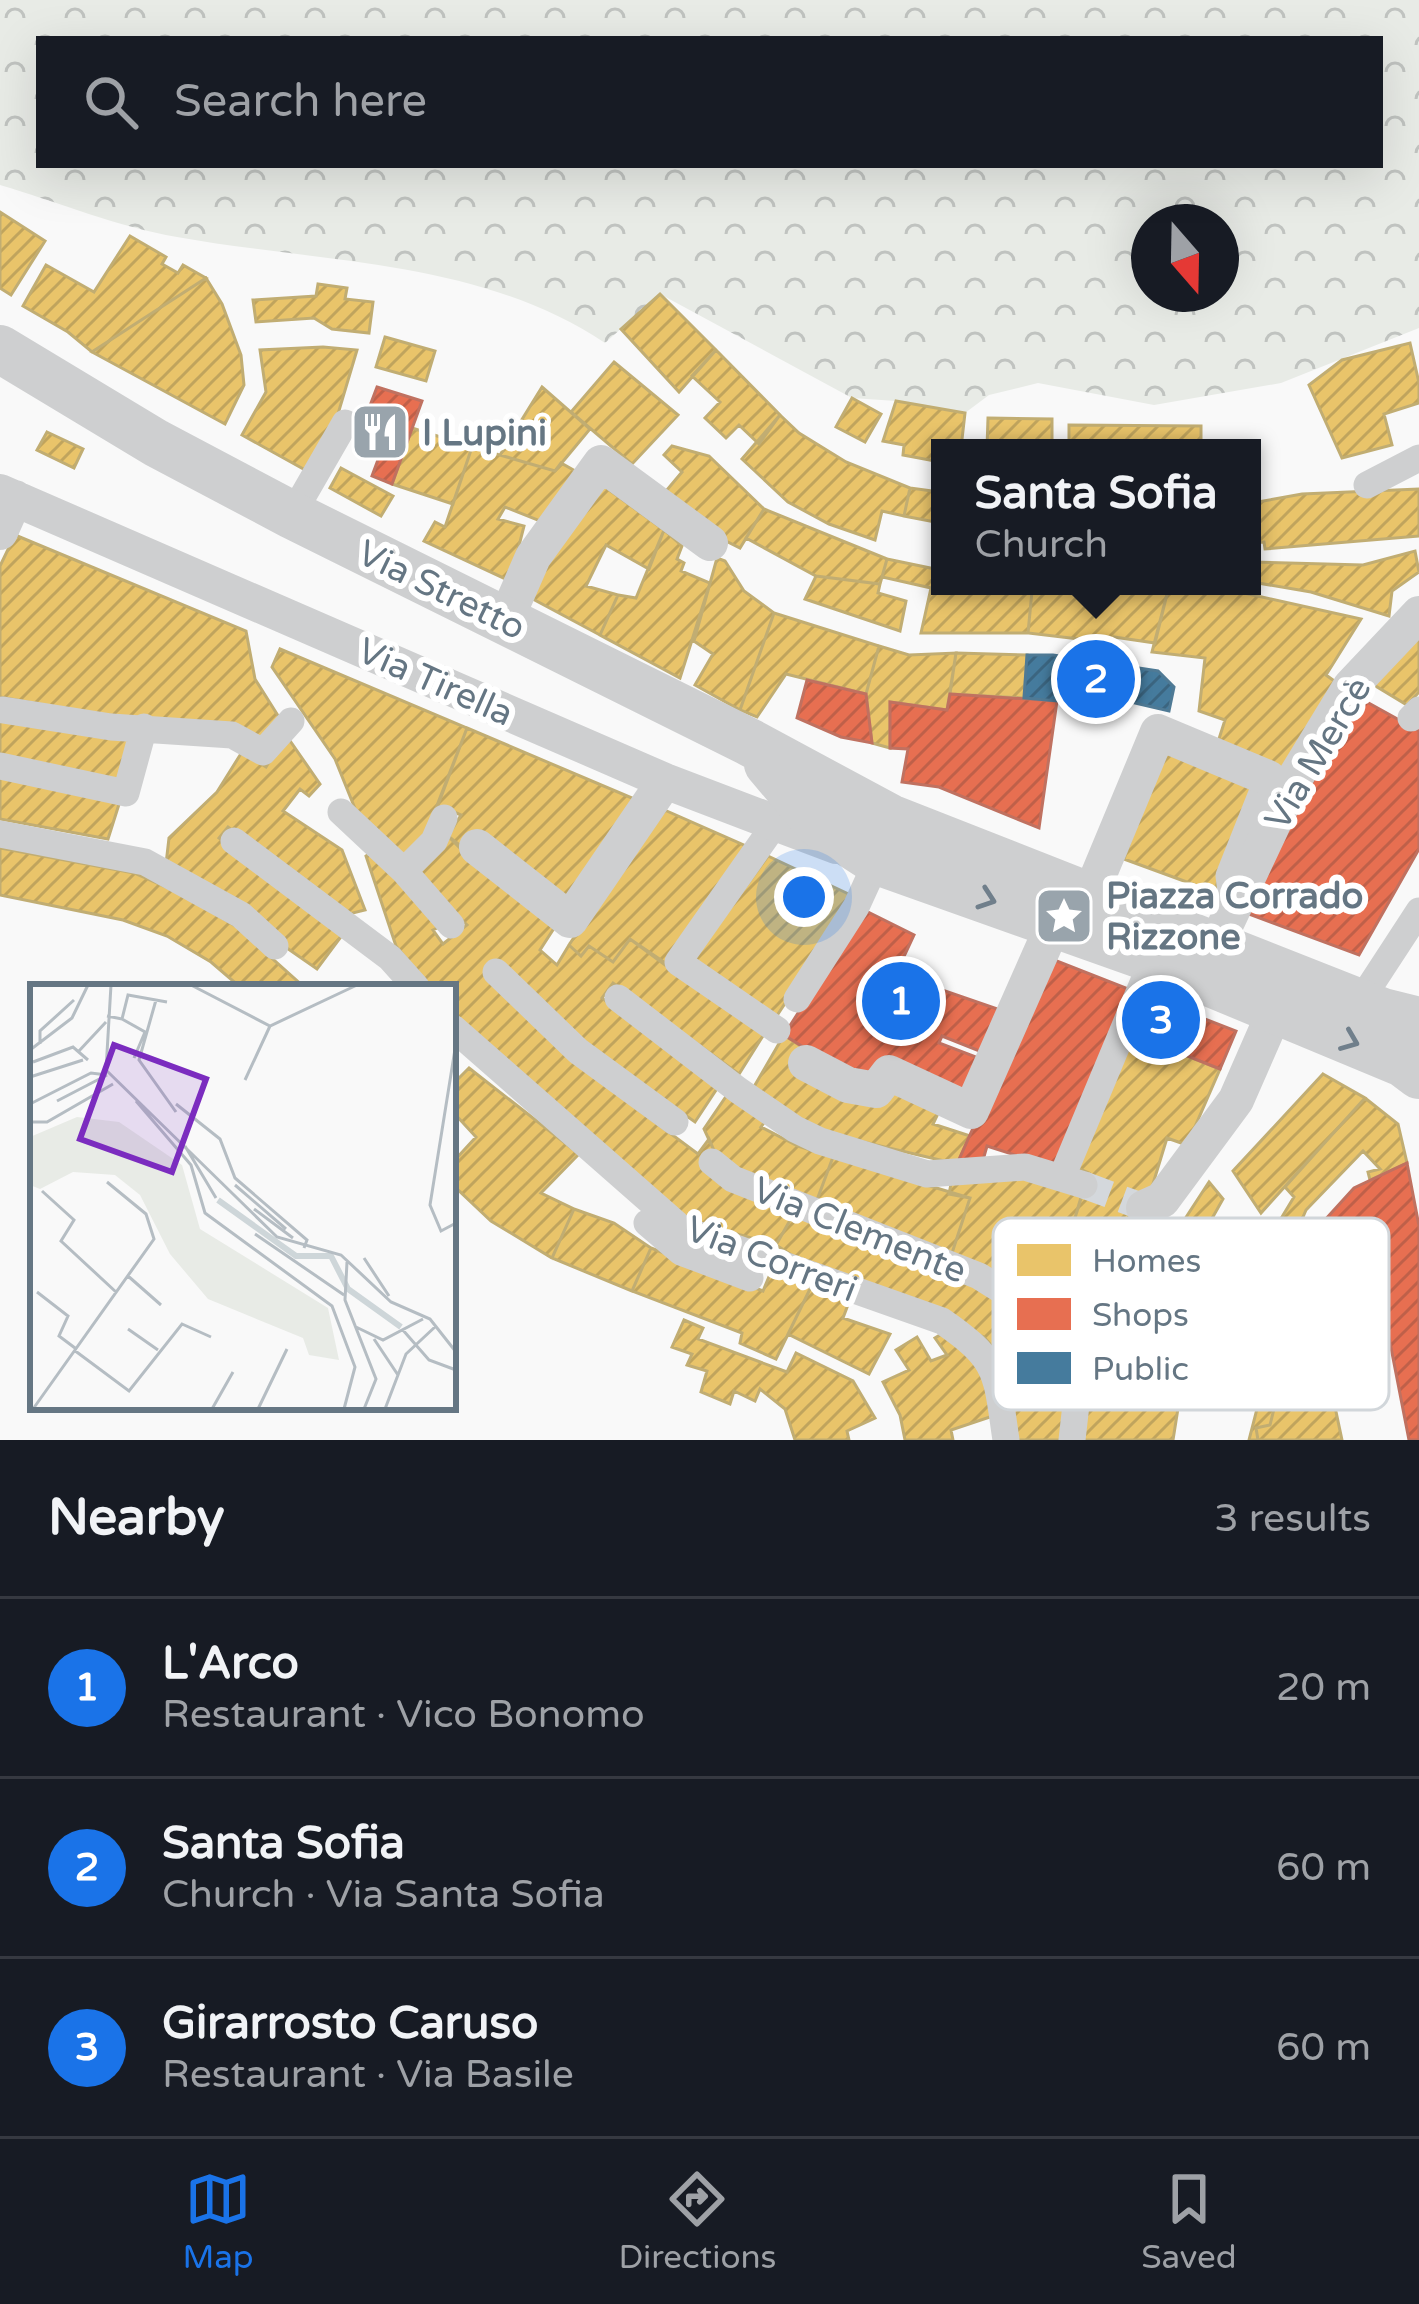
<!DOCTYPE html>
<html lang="en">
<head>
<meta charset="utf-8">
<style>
	:root { --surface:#171b24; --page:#242831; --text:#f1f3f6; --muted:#9ea1a6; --line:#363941; --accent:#1a73e8 }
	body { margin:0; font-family:"Varela Round",sans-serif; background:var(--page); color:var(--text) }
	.compass { position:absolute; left:1131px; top:204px; width:108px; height:108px; border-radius:50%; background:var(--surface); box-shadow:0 12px 48px #0002; rotate:160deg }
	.you { position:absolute; left:804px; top:897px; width:42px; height:42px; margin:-30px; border:9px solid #fff; border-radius:50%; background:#1a73e8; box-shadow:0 0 0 18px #1a73e833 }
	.badge { display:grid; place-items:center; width:78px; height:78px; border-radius:50%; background:var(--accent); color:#fff; font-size:39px; font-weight:700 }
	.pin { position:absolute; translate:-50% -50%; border:6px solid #fff; box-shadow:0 3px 12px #0006 }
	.popup { position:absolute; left:931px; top:439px; width:330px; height:156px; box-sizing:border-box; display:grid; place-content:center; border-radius:0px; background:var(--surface); filter:drop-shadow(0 3px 9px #0005); font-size:39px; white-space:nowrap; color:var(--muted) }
	.popup b { font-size:45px; color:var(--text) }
	.popup::after { content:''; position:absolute; left:50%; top:100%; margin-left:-24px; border:24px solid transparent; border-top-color:var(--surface) }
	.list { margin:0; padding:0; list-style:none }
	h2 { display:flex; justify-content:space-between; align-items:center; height:156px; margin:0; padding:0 48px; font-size:51px }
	h2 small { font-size:39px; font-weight:400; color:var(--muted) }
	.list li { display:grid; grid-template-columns:78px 1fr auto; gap:36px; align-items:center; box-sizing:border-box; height:180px; padding:0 48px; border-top:3px solid var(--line) }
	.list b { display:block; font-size:45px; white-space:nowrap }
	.list p { margin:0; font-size:39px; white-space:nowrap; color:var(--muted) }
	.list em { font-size:39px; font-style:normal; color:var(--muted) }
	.icon { flex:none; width:66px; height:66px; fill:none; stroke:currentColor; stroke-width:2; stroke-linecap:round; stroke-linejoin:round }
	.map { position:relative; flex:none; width:1419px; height:1440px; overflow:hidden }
	.search { position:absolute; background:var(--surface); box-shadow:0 12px 48px #0002; left:36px; right:36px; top:36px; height:132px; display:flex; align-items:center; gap:30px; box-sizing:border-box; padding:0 42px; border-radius:0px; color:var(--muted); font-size:45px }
	.sheet { height:696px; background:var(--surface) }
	nav { display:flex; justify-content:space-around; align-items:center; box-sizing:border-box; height:168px; border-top:3px solid var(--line); background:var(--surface); font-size:33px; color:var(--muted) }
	nav a { display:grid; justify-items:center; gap:6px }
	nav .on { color:var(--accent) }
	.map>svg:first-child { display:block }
	.forest { fill:url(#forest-crowns); fill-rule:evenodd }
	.homes { fill:url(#homes-hatch); stroke:#c1ad72; stroke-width:3 }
	.shops { fill:url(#shops-hatch); stroke:#c07160; stroke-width:3 }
	.public { fill:url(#public-hatch); stroke:#4f7a95; stroke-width:3 }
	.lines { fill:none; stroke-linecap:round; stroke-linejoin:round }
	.pedestrian-tunnel { stroke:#d4d8dc; stroke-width:27; stroke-dasharray:27 14; stroke-linecap:butt }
	.pedestrian { stroke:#cecfd0; stroke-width:27 }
	.minor { stroke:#cecfd0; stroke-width:36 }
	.tertiary { stroke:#cecfd0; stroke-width:48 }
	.oneway { stroke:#707f8b }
	.labels { text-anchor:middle; stroke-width:12; stroke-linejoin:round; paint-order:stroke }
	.poi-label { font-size:36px; font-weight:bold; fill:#657683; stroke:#fff; text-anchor:start }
	.street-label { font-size:36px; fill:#657683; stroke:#fff }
	.inset-river { fill:none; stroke:#ced6d9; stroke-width:6 }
	.inset-road { fill:none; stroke:#b5bdc3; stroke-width:3 }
	.view { fill:#7b2cbf; fill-opacity:0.15; stroke:#7b2cbf; stroke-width:6 }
	.inset-edge { fill:none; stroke:#657683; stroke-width:6 }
	.key { fill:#fff; stroke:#d1d6da; stroke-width:3 }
	.key-label { font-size:33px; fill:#657683 }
</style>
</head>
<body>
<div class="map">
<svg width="1419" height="1440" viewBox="0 0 1419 1440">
	<defs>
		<pattern id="forest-crowns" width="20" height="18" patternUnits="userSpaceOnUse" patternTransform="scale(3)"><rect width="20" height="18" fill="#e8ebe6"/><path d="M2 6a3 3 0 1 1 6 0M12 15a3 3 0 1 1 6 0" fill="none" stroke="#c0c3c0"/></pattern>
		<pattern id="homes-hatch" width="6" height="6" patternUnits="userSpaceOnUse" patternTransform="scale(3)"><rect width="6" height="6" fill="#e9c46a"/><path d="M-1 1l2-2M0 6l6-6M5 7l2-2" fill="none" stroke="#c0a45d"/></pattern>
		<pattern id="shops-hatch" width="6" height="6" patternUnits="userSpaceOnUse" patternTransform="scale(3)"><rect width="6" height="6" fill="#e76f51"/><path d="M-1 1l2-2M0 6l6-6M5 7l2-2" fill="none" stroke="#bf6049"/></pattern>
		<pattern id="public-hatch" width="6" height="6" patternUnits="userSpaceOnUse" patternTransform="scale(3)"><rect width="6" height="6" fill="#457b9d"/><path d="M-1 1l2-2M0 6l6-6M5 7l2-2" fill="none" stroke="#3b6580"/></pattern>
	</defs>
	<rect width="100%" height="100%" fill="#f9f9f9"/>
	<!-- forest -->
	<path class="forest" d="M0 0H1419V328L1281 383 1154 405 1038 383 989 395 965 413 896 401 852 398 660 294 605 343C480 259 320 263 177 237 118 227 58 202 0 185ZM39 39H1380V165H39ZM1149 222H1221V294H1149Z"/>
	<!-- homes -->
	<path class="homes" d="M0 212 45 241 11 295 0 288Z
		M130 236 166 257 162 264 178 273 183 265 206 278 92 352 68 332 23 306 46 265 94 292Z
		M206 278 222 304 241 355 244 385 225 424 92 352Z
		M318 284 347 288 345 299 373 302 369 333 332 329 314 318 256 322 253 300 316 296Z
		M660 294 716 350 679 392 621 329Z
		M385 337 435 351 426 381 376 367Z
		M1410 343 1419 383V403L1384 414 1392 445 1342 458 1309 385 1342 360Z
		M323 347 357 350 338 414 307 471 242 435 266 392 260 350Z
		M716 350 780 415 759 444 739 425 726 438 705 418 720 402 692 376Z
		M614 362 678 415 632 464 571 412Z
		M542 387 590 429 555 471 500 455Z
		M852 398 881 414 865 442 836 427Z
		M896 401 965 413 961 448H940V462L903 455 904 445 883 441Z
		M780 415 799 433 846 462 910 488 904 516 882 511 875 540 829 524 788 502 742 459Z
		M988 418 1052 419V448H987Z
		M1069 425 1201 426V448H1069Z
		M412 428 472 447 453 504 392 484Z
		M47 432 83 449 74 468 37 450Z
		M672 446 709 456 764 509 740 548 720 538 666 491 682 472 664 455Z
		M472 447 555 471 561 463 577 472 545 523 505 507 498 519 524 526 510 581 424 541 435 522 445 527Z
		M341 468 393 496 381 516 330 488Z
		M601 484 664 530 649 569 606 545 586 586 618 595 600 635 531 598 540 567Z
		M910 488 940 492V523L904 516Z
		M1419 489V536L1265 549 1264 542 1252 543V503L1302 494Z
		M764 509 887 559 880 584 816 576 746 538Z
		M664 530 682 546 677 559 684 563 681 571 710 583 680 678 600 635 618 595 636 598Z
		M15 535 246 631 255 679 282 722 260 744 0 697V566Z
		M1415 551 1419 572 1392 591 1389 616 1311 592 1252 582V562L1363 565Z
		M717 558 725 561 744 591 774 613 740 710 695 685 713 654 694 641Z
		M887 559 940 570V586H1010L1032 591 1028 633H921L931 588 882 577Z
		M816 576 880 584 878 593 906 601 900 631 805 599Z
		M1149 586H1169L1155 643 1114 637 1113 643 1028 633 1032 591 1075 594Z
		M1169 586 1244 593 1361 619 1326 675 1337 683 1281 774 1218 742 1225 720 1199 711 1205 658 1152 652Z
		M774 613 879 646 866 694 786 674 757 717 740 710Z
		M1419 630V692L1407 705 1374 685Z
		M879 646 909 655 956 653 947 710 890 702V748L872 743 866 694Z
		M280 649 467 728 424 839 404 860 358 816 335 759 272 667Z
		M956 653 1027 655 1024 698 950 694Z
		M0 719 134 734 120 781 0 758Z
		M467 728 639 801 570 900 465 853 448 836 461 815 438 805Z
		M286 735 320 784 309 796 300 789 283 811 342 850 365 910 349 914 228 827 219 838 343 934 317 969 166 864 169 838 217 792 242 752 266 767Z
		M1163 747 1255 783 1214 892 1124 859Z
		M0 775 120 801 108 839 0 819Z
		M660 808 748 847 665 965 630 939 613 962 589 946 581 956 569 945Z
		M448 836 558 922 540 950 557 965 569 945 581 956 589 946 613 962 630 939 766 1031 739 1074 613 983 602 998 718 1087 695 1122 600 1055 632 1105 698 1154 709 1139 716 1155 793 1215 776 1245 684 1219 453 1013V987H429L396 946 366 856 374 850 439 927 433 930 443 944 467 925 415 876Z
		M0 848 134 873 186 896 237 927 304 987H240L211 962 167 936 123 920 0 895Z
		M768 856 855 897 776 1017 692 960Z
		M1132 1034 1220 1069 1187 1145 1167 1138 1149 1197 1129 1214 1122 1264 1082 1250 1084 1225 1074 1221 1089 1173 1078 1168Z
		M784 1035 885 1102 894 1082 943 1103 933 1124 970 1136 957 1164 825 1133 751 1092Z
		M469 1068 579 1154 541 1193 574 1209 552 1258 491 1221 453 1185V1162L476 1137 453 1112V1084Z
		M1323 1074 1365 1098 1261 1213 1233 1171Z
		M727 1095 766 1120 761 1127 798 1146 833 1157 817 1200 734 1169 716 1155 704 1129Z
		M1365 1098 1398 1124 1407 1163 1370 1180 1368 1172 1380 1169 1363 1151 1306 1210 1297 1231 1279 1222 1294 1197 1285 1187Z
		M833 1157 970 1198 952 1253 817 1200Z
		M1029 1178 1082 1194 1074 1221 1084 1225 1082 1250 1063 1280 1102 1300 1081 1342 1044 1306 952 1253 970 1198 949 1194 952 1179Z
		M1209 1182 1223 1199 1210 1222 1224 1225 1219 1245 1179 1228Z
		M574 1209 614 1223 651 1248 632 1291 552 1258Z
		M793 1215 986 1290 1031 1320 1061 1351 1064 1367 1035 1371 1032 1362 1006 1363 984 1337 809 1266 776 1245Z
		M1152 1217 1261 1260 1291 1278 1281 1304 1262 1296 1255 1309 1215 1297 1203 1299 1193 1403 1179 1402 1173 1440H1083L1085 1393 1101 1329 1120 1327 1136 1304 1139 1260Z
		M651 1248 763 1291 771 1272 811 1287 776 1359 740 1343 742 1333 632 1291Z
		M1343 1281 1355 1330 1342 1332 1333 1352 1267 1370 1280 1323 1299 1319 1308 1291Z
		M811 1287 849 1302 843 1318 890 1334 869 1374 788 1334Z
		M684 1320 703 1328 698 1339 787 1372 796 1353 853 1381 875 1418 847 1431 849 1440H795L785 1409 760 1389 755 1401 734 1391 730 1404 701 1392 707 1371 687 1365 692 1354 672 1347Z
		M945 1332 986 1374 993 1416 951 1430 953 1440H905L900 1415 883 1382 909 1370 896 1350 917 1337 931 1361 947 1355 935 1338Z
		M1324 1355 1342 1440H1258L1256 1428 1270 1425 1285 1365Z
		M1032 1362 1035 1371 1064 1367V1440H1014L1013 1399 1006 1363Z
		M1285 1365 1270 1425 1256 1428 1258 1440H1249L1267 1370Z"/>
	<!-- shops -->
	<path class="shops" d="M377 387 422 401 392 484 372 476 382 449 357 440Z
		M807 680 866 694 872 743 841 737 797 718Z
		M950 694 1057 701 1039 828 939 787 902 782 908 749 890 748V702L947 710Z
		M1356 696 1419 731V849L1359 955 1246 913Z
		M864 910 914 935 893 980 926 996 931 986 1003 1011 987 1054 942 1036 939 1043 984 1060 967 1104 848 1075 784 1035Z
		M1049 958 1131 990 1055 1168 987 1146 981 1167 957 1164Z
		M1148 997 1236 1031 1220 1069 1132 1034Z
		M1407 1163 1419 1226V1440H1409L1372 1250 1332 1259 1324 1221 1354 1188Z"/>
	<!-- public -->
	<path class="public" d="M1027 655H1053L1158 671 1174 687 1169 711 1118 699 1058 694 1057 701 1024 698Z"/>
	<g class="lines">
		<!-- pedestrian-tunnel -->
		<path class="pedestrian-tunnel" d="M1084 1185 1135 1204"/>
		<!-- pedestrian -->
		<path class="pedestrian" d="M1367 485 1419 458
			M292 515 345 423
			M3 710 111 727 232 735 263 752 291 721
			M1411 718 1419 710
			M0 766 126 793 144 727
			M341 812 404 871 451 925
			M775 824 678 962 777 1030
			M0 834 145 862 241 915 275 946
			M234 841 390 958 416 987
			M404 871 434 841 444 818
			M1232 898 1229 876 1268 778
			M496 972 578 1051 675 1122
			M618 998 738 1090 795 1129 820 1141 927 1174 1025 1167 1084 1185
			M797 999 856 907 877 861
			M1359 1003 1419 911
			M453 1028 682 1229 942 1321C1000 1361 996 1373 1006 1440
			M712 1162 733 1179 979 1276 1030 1308 1064 1342
			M1062 1177 1153 959
			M647 1223 681 1252 750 1278
			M1072 1440 1081 1360"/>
		<!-- minor -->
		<path class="minor" d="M0 492 665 781 836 846
			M0 532 15 498
			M506 619 533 557 601 463 710 543
			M477 847 570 920 665 781
			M1089 898 1158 732 1268 778
			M1215 947 1293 781 1351 686 1419 614
			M806 1063 848 1085 876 1090 889 1073 971 1111 1055 921
			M1144 1208 1162 1200 1236 1100 1275 1011"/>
		<!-- tertiary -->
		<path class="tertiary" d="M0 349 156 443 292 515 749 742 890 818 1383 1012 1419 1021
			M768 764 818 823 877 861 1153 959 1403 1063 1419 1075"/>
	</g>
	<!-- one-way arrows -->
	<defs><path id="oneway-chevron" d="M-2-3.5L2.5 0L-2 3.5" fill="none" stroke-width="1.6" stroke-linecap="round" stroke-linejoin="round" transform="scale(3)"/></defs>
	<g class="oneway">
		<use href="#oneway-chevron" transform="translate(987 899) rotate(19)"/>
		<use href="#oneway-chevron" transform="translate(1350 1041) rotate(22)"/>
	</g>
	<!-- icons -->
	<defs>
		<symbol id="restaurant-square" viewBox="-11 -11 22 22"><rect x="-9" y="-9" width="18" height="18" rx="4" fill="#99a4ac" stroke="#fff"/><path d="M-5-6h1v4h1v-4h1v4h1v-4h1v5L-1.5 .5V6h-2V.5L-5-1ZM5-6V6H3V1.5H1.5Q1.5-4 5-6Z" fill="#fff"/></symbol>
		<symbol id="sight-square" viewBox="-11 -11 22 22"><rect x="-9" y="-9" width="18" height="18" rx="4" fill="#99a4ac" stroke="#fff"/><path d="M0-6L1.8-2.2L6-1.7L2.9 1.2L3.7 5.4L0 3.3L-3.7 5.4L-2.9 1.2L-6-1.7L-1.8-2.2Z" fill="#fff"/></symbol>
	</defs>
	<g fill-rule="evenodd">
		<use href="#restaurant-square" x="347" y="399" width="66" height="66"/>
		<use href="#sight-square" x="1031" y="883" width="66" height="66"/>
	</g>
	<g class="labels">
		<!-- poi labels -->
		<g class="poi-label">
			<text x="422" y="445">I Lupini</text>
			<text x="1106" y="908">Piazza Corrado<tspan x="1106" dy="41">Rizzone</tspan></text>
		</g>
		<!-- street labels -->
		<g class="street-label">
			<text transform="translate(442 589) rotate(26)" y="13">Via Stretto</text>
			<text transform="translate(436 681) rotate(24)" y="13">Via Tirella</text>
			<text transform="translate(1317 753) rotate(-59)" y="13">Via Mercè</text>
			<text transform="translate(860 1229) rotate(22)" y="13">Via Clemente</text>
			<text transform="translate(772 1258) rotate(21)" y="13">Via Correri</text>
		</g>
	</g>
	<!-- overview -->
	<g transform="translate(30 984)">
		<rect width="426" height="426" fill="#f9f9f9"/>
		<path d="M47 133 89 138 152 181 170 245 298 324 309 376 279 371 273 354 178 315 140 270 110 211 85 191 43 188 10 205 0 201V153Z" fill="#e8ebe6"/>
		<path class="inset-river" d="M188 216 266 272H301L318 305 371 343"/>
		<path class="inset-road" d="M81 1 76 86 247 253 311 271 361 318 400 335 426 368M161 1 240 42 327 1M126 16 109 76 146 128M77 32 92 35 98 11 137 18M92 35 115 48 104 74M426 59 400 221 411 247 426 239M10 60V47L44 16M0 66 42 34 58 1M48 68 76 38M3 78 43 63 58 76M0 93 53 76M215 96 240 42M27 117 77 91M106 117 161 181 175 229 302 322 325 383 314 425M0 120 61 89 77 91M146 120 190 155 205 194 277 256 274 264M0 138H17L83 100M155 162 186 214M205 201 256 245M12 207 44 236 31 257 86 308M224 225 263 254M225 250 314 311M334 274 359 312M317 278 315 316 346 395 334 425M98 292 131 321M7 308 38 332 29 352 45 364M326 343 353 356 393 335M98 345 128 366M372 345 399 376 426 386M344 355 368 391M44 366 99 407 152 340 181 353M3 425 124 255 116 230 77 198M182 425 203 388M228 425 257 365M355 425 376 370 406 342"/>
		<path class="view" d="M84 61 176 95 142 188 50 155Z"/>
		<rect width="426" height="426" class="inset-edge"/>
	</g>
	<!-- legend -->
	<rect x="993" y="1218" width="396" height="192" rx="18" class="key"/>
	<rect x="1017" y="1244" width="54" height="32" fill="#e9c46a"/>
	<rect x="1017" y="1298" width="54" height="32" fill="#e76f51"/>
	<rect x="1017" y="1352" width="54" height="32" fill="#457b9d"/>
	<g class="key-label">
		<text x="1092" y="1272">Homes</text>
		<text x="1092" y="1326">Shops</text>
		<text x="1092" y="1380">Public</text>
	</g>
</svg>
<svg class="compass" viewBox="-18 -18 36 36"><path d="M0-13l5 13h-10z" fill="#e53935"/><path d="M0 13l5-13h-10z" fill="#9ea1a6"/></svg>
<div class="you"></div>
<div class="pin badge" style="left:901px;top:1001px">1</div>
<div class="pin badge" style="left:1096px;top:679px">2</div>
<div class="popup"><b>Santa Sofia</b>Church</div>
<div class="pin badge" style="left:1161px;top:1020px">3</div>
<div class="search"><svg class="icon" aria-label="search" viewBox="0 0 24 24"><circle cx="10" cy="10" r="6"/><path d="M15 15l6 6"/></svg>Search here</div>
</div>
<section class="sheet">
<h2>Nearby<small>3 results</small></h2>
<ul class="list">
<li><span class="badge">1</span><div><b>L'Arco</b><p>Restaurant · Vico Bonomo</p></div><em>20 m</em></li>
<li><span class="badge">2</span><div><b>Santa Sofia</b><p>Church · Via Santa Sofia</p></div><em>60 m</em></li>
<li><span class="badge">3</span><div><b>Girarrosto Caruso</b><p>Restaurant · Via Basile</p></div><em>60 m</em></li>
</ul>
</section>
<nav>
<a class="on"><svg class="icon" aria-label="map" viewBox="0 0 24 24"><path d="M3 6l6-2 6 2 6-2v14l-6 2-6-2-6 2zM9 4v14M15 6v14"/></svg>Map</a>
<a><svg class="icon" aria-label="directions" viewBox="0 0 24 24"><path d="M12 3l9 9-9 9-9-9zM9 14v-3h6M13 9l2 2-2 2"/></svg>Directions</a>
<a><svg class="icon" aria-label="saved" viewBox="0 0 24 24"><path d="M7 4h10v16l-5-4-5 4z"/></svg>Saved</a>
</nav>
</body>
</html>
